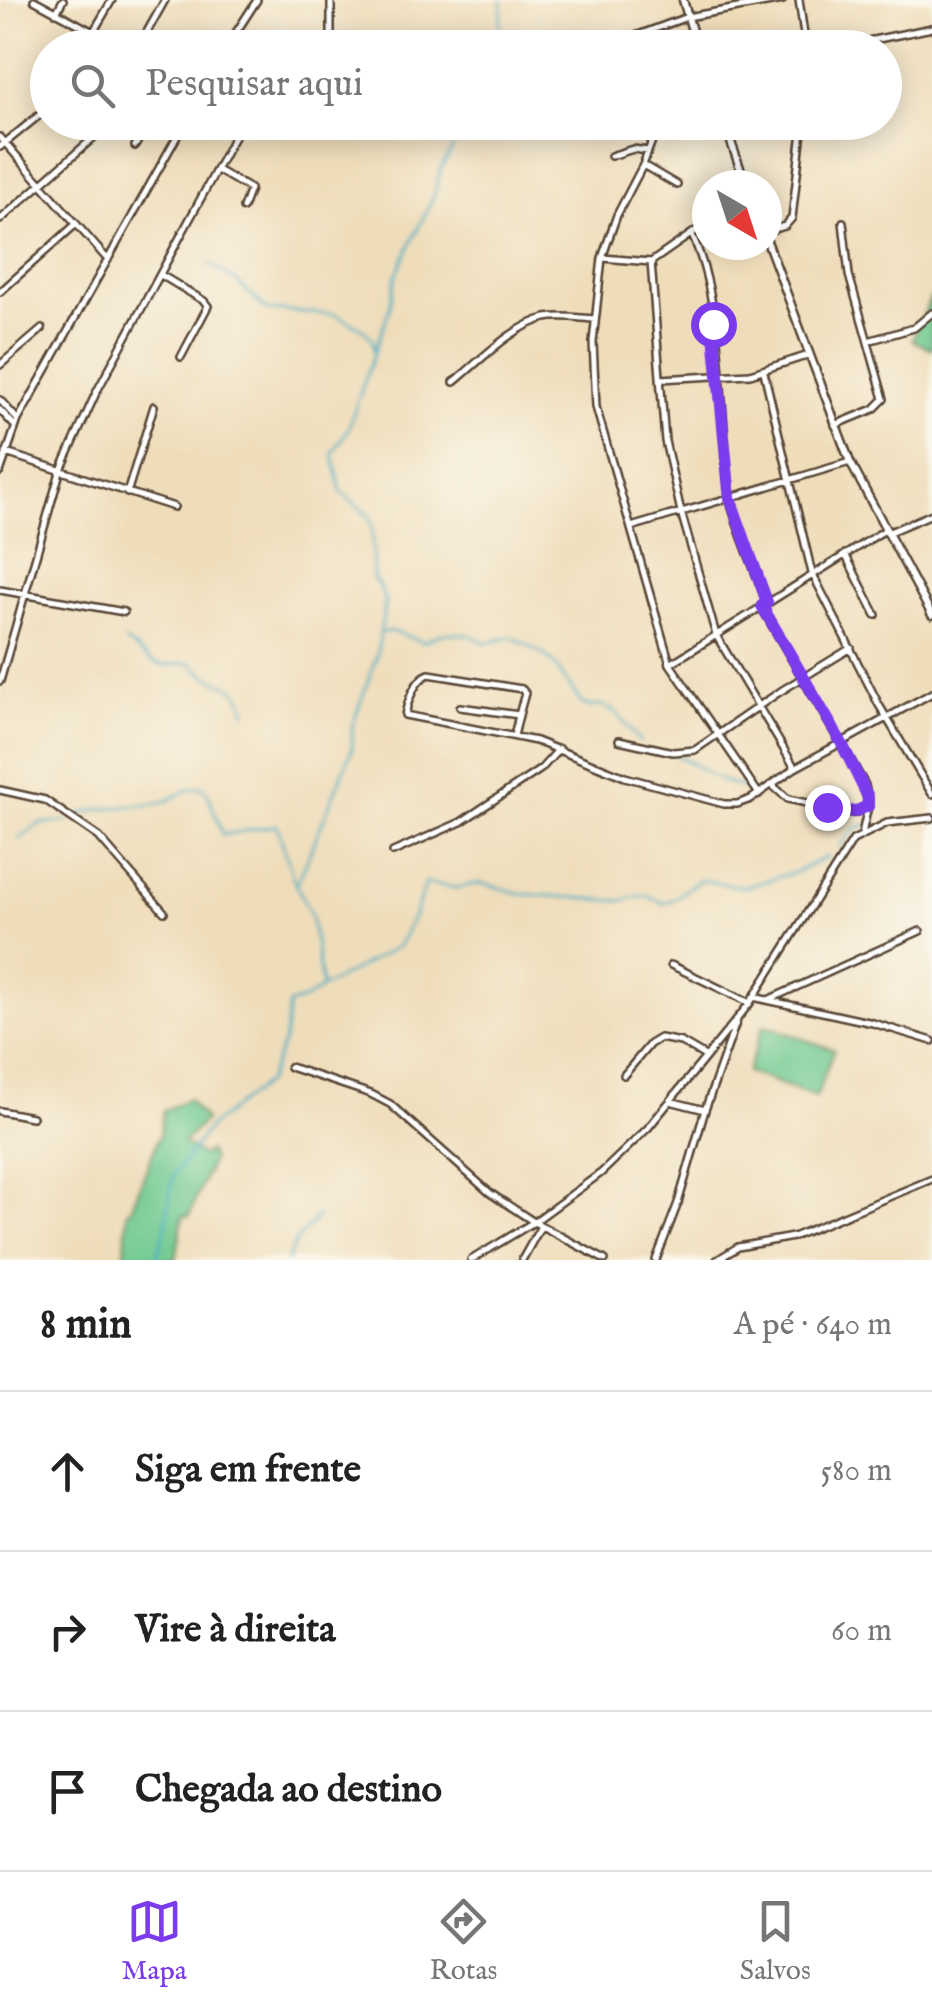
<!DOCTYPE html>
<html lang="pt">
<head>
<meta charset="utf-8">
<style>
	:root { --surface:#fff; --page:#f2f2f2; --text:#222; --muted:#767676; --line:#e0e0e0; --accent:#7c3aed }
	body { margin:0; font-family:"IM FELL English",serif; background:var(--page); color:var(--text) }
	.compass { position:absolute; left:692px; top:170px; width:90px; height:90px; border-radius:50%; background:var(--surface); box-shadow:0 5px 25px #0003; rotate:141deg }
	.stop { position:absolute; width:30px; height:30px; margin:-22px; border:8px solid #7c3aed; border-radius:50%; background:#fff }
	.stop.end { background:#7c3aed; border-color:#fff; box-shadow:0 2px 10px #0008 }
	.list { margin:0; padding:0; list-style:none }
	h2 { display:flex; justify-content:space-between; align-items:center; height:130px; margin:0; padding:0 40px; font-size:42px }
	h2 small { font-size:32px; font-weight:400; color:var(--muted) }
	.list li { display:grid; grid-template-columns:65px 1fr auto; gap:30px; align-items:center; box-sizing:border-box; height:160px; padding:0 40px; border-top:2px solid var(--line) }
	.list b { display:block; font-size:38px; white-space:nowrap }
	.list em { font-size:32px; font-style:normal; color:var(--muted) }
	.icon { flex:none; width:55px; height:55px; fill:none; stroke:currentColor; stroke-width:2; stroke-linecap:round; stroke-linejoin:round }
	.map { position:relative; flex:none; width:932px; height:1260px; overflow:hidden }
	.search { position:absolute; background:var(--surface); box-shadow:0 5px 25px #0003; left:30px; right:30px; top:30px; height:110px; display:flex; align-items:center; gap:25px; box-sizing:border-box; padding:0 35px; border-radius:55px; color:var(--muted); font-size:38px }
	.sheet { height:610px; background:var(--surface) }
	nav { display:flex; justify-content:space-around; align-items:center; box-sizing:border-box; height:140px; border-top:2px solid var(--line); background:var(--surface); font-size:28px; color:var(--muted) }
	nav a { display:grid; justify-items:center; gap:5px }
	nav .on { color:var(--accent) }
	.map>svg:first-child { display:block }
	.green { fill:#70c990; stroke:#567a57; stroke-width:2.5 }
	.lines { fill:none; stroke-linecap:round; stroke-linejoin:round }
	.stream { stroke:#43acc2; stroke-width:2.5 }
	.minor-casing { stroke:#564535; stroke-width:10 }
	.tertiary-casing { stroke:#564535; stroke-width:11 }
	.minor { stroke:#fff; stroke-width:5 }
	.tertiary { stroke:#fff; stroke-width:6 }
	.route { stroke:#7c3aed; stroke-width:12 }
</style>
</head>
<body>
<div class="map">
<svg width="932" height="1260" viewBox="0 0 932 1260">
	<rect width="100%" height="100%" fill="#fbf7ec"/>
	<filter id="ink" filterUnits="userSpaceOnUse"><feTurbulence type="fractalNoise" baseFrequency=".01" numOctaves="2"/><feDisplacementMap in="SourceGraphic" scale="20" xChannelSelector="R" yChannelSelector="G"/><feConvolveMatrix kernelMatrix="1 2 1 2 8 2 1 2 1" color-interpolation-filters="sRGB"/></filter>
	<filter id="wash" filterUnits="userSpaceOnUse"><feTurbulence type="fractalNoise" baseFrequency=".0048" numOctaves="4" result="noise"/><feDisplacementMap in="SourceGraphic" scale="40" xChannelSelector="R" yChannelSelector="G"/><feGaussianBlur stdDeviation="2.25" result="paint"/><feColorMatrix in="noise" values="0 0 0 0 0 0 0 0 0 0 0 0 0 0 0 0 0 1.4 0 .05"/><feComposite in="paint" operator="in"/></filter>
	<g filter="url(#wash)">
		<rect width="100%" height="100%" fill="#efddba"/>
		<!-- green -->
		<path class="green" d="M932 295V349L912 340Z
			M764 1025 834 1050 816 1097 747 1072Z
			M188 1099 205 1120 183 1143 203 1156 208 1151 212 1159 189 1216H183L176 1260H129L125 1256 127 1211 131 1209 160 1134 163 1111Z"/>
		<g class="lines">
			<!-- stream -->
			<path class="stream" d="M485 48 500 30 502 0
				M210 264 236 281 267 310 335 314 363 329 373 340V349
				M380 633 390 631 424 642C443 630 466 630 485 643L512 637 543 654 554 663 581 703 591 707 602 705 617 713 640 742
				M125 642C139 648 147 663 163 665 173 666 181 662 190 663 195 666 199 671 204 674 225 688 240 681 246 713
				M675 755C699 764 720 787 745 786
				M75 816C99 806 130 807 156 804 173 802 184 787 201 787L208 794 223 835 277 825 293 878 311 915 322 988 305 999 289 1004 284 1041 267 1082 209 1127 173 1176 164 1235 155 1260
				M19 840 39 824 68 821
				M839 847 856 828 875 823
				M297 884 352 750V727L377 655 385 602 380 588 373 578 372 524 369 516 341 492 333 453 348 429 390 307 396 275 434 195 441 168 452 149 460 122
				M323 987 398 946 415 914 426 883 456 888 481 883 523 894 620 901 645 895 663 903 673 900 699 880 745 887 796 872 827 857
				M287 1260 296 1241 318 1216"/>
		</g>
	</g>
	<g filter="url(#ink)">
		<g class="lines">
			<defs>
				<path id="minor" d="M34 0 93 32 130 48
					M331 0V48
					M799 0 806 48
					M56 13 63 0
					M84 48 112 0
					M138 48 165 0
					M226 48 257 0
					M603 48 687 17 783 0
					M834 48 932 28
					M659 122 643 165 617 215 602 258 593 342 596 407 670 664 759 794
					M0 137 108 260
					M135 146 149 122
					M0 147 48 108
					M611 156 633 149 648 151
					M643 165 677 185
					M219 171 250 189 243 208
					M0 220 101 131
					M767 231 785 226 792 218 803 122
					M692 235C725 307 719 414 729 493 734 524 756 571 767 602
					M603 258 651 262 707 223
					M651 262 665 441 681 512 716 635 795 768
					M161 275 204 301 208 306 181 357
					M0 292 75 225
					M868 341 914 328 932 313
					M0 365 42 329
					M764 372 812 573 879 705 932 794
					M660 379 750 374 809 355
					M454 382C480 361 512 326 546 318 562 315 578 318 594 319
					M0 400 18 420
					M0 410 15 426
					M835 425 874 409 884 399 849 275 843 222
					M6 453 174 507
					M0 472 18 420 185 122
					M127 493 154 406
					M631 527 850 462
					M887 533 932 514
					M845 554 876 615
					M0 590 124 612
					M761 606 865 785 868 806 862 834
					M670 664 885 530
					M0 681 60 472 96 393 242 122
					M460 707 519 715 514 736
					M519 715 525 693 522 689 429 674C414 680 408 701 405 715L536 741 625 777 724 804H737L751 799 795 768 932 693
					M619 740 673 752 695 750 781 691 851 648
					M772 785 788 799 854 813 866 807
					M0 790 45 800 99 837 164 912
					M393 852 461 822 541 769 559 749
					M671 965 750 1003
					M753 997 873 1023 932 1041
					M768 1000 920 931
					M290 1067 371 1094 390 1104 490 1193 534 1222 601 1173 648 1128 750 1003 853 840 887 823 932 818
					M624 1075 650 1044 660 1038 681 1042 705 1056
					M670 1101 705 1110
					M0 1111 32 1117
					M471 1260 534 1222 605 1260
					M522 1260 541 1226
					M656 1260 678 1203 705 1110 737 1020
					M717 1260 738 1247 793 1237 932 1179"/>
				<path id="tertiary" d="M683 0 697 48
					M724 122 746 185
					M767 241 850 462 932 615"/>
			</defs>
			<!-- minor casing -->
			<use href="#minor" class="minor-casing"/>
			<!-- tertiary casing -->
			<use href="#tertiary" class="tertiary-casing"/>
			<!-- minor -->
			<use href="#minor" class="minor"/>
			<!-- tertiary -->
			<use href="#tertiary" class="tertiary"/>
		</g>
	</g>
	<g class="lines" filter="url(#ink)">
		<!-- route -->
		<path class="route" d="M713 324 730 498 767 602 762 606 841 742 868 797V806L854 812 827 807"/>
	</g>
</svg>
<svg class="compass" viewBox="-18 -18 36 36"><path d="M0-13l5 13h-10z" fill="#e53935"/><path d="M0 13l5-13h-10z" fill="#767676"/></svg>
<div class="stop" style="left:713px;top:324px"></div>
<div class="stop end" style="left:827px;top:807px"></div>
<div class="search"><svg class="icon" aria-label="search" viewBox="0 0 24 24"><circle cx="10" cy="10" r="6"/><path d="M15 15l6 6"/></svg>Pesquisar aqui</div>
</div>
<section class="sheet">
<h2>8 min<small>A pé · 640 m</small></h2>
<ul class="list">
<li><svg class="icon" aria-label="ahead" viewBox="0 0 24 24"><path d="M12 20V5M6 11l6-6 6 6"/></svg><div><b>Siga em frente</b></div><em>580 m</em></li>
<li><svg class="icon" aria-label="right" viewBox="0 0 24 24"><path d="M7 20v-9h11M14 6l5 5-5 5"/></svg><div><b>Vire à direita</b></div><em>60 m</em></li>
<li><svg class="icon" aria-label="arrive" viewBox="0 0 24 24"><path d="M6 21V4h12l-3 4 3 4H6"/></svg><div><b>Chegada ao destino</b></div></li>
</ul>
</section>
<nav>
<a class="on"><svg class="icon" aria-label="map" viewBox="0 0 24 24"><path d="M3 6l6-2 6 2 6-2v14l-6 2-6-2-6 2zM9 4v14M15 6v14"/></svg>Mapa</a>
<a><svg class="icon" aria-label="directions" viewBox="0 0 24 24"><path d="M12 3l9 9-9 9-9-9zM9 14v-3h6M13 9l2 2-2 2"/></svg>Rotas</a>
<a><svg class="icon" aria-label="saved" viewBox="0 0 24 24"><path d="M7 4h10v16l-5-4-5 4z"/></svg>Salvos</a>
</nav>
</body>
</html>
